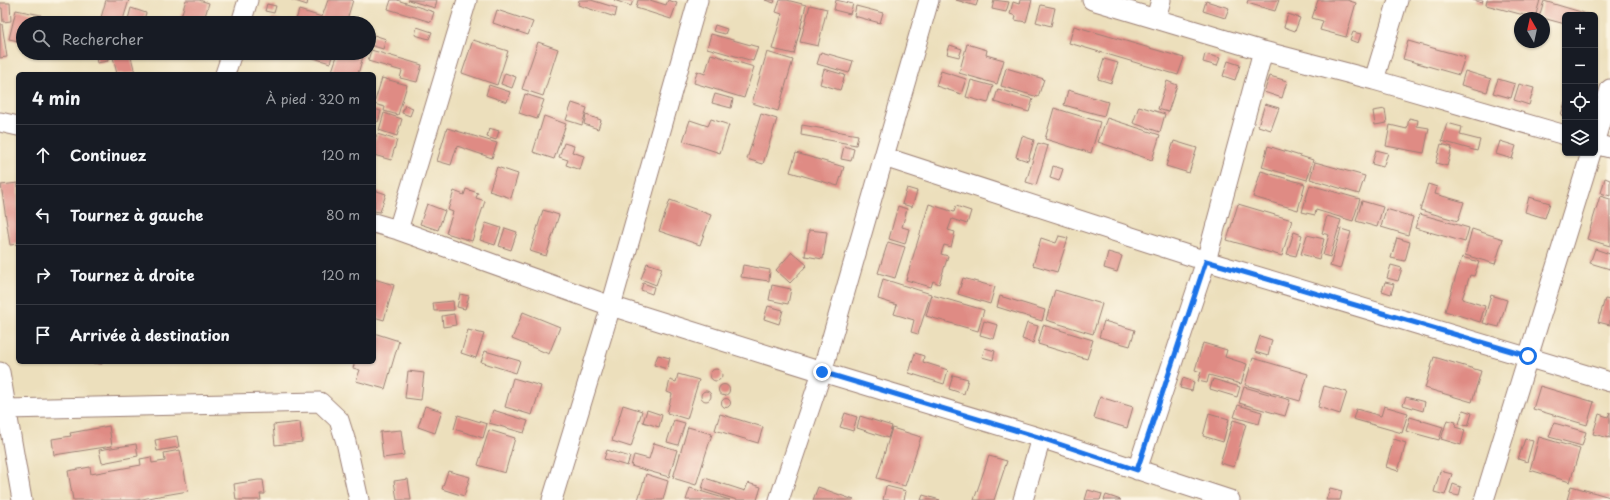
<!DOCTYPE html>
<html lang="fr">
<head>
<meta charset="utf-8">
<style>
	:root { --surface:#171b24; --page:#242831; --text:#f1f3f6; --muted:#9ea1a6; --line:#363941 }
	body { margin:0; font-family:"Playpen Sans",sans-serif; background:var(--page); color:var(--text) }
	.controls { position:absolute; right:12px; top:12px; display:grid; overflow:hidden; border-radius:6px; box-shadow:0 1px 3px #0004 }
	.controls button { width:36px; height:36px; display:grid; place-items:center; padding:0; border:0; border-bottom:1px solid var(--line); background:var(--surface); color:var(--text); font:20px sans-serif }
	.compass { position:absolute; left:1514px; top:12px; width:36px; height:36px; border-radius:50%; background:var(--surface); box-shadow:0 1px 3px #0004; rotate:351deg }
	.stop { position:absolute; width:12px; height:12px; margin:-9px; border:3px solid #1a73e8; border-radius:50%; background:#fff }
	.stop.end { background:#1a73e8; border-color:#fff; box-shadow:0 1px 4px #0008 }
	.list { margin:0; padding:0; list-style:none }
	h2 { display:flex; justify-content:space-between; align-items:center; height:52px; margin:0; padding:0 16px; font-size:17px }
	h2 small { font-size:13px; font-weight:400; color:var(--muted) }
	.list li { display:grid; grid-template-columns:26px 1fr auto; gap:12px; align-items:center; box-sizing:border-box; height:60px; padding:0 16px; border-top:1px solid var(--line) }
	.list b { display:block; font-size:15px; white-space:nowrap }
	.list em { font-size:13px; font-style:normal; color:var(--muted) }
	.icon { flex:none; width:22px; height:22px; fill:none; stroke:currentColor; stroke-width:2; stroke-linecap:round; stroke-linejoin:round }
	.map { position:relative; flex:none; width:1610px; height:500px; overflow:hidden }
	.search { position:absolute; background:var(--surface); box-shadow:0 1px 3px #0004; left:16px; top:16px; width:360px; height:44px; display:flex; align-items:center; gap:10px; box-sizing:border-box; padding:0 14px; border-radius:22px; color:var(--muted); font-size:15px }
	.panel { position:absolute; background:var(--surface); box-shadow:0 1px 3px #0004; left:16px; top:72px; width:360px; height:292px; border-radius:6px }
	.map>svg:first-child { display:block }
	.building { fill:#df8b84 }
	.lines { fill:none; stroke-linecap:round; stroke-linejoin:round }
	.minor-casing { stroke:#9b7f74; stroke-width:21 }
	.minor { stroke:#fff; stroke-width:19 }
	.route { stroke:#1a73e8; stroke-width:5 }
</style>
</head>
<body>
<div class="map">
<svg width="1610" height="500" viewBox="0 0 1610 500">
	<rect width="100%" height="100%" fill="#fcf5e5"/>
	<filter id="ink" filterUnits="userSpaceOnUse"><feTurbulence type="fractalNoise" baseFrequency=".025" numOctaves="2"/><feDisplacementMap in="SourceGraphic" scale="8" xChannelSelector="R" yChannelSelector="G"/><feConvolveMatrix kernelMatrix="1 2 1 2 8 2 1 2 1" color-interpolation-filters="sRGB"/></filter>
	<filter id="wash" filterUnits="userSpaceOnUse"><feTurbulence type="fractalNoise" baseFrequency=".012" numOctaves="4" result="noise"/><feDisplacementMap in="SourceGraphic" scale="16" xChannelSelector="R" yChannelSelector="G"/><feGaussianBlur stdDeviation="0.9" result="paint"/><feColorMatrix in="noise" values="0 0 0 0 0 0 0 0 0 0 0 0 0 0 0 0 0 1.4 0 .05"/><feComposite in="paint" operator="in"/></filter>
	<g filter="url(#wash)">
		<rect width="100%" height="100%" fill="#ecdfbc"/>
		<g id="blocks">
			<!-- building -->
			<path class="building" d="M106 0H129L122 23H108L100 21Z
				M186 0H199L209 3 203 23H179Z
				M292 0H308L307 5Z
				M328 0H353L346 23H295L299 10 322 17Z
				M391 0H397L434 12 431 22 388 9Z
				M408 0H437L435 8Z
				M579 0H591L617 8 615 17 578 5Z
				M614 0H633L631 6Z
				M638 0H650L666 5 668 0 677 3 671 19 636 8Z
				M765 0H775L774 3Z
				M780 0H787L806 5 794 54 772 49 782 14 776 12Z
				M836 0 853 4 850 14 834 10Z
				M956 0H978L976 6Z
				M994 0 1009 2 1006 12 992 9Z
				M1020 0H1032L1026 22 1015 20 1016 16 1010 14 1013 2 1019 4Z
				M1248 0H1279L1275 11 1247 3Z
				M1318 0H1347L1356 3 1346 37 1320 30 1323 21 1312 18Z
				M1473 0H1483L1482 3Z
				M1487 0H1540L1535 18 1486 5Z
				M1206 1 1229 8 1225 18 1203 11Z
				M1544 1 1591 15H1565V24L1539 17Z
				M0 3H10L11 21 3 22 2 8H0Z
				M267 4 276 6 274 13 265 11Z
				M810 5 827 9 818 46 800 42Z
				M1041 5 1055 8 1051 26 1036 22Z
				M856 6 883 13 880 23 854 16Z
				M131 8 146 13 143 23H127Z
				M16 10 41 15 39 23H23V42L9 39Z
				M497 10 533 22 528 35 493 23Z
				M1288 14 1300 18 1295 31 1284 27Z
				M273 18 291 23H271Z
				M0 24H2L7 57 0 58Z
				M715 25 727 29 725 34 713 31Z
				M1074 26 1184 58 1178 75 1069 43Z
				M417 27 432 32 429 39 415 35Z
				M1353 32 1361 34 1358 43 1350 40Z
				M711 34 758 47 753 61 707 48Z
				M374 35 386 39 383 49 370 45Z
				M473 40 508 51 497 85 462 73Z
				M1408 41 1465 57 1459 75 1403 59Z
				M538 42 558 49 543 96 522 89Z
				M967 44 987 50 986 55 1004 60 997 84 959 73Z
				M950 45 962 49 959 57 947 54Z
				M371 50 422 65 417 82 400 78 402 71 368 61Z
				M767 52 793 60 778 111 752 103Z
				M821 52 853 61 849 73 817 64Z
				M95 53H106L108 61 97 63Z
				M112 53H130L135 73 117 74Z
				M308 53H333L330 63 307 56Z
				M338 53H364L358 74H331Z
				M711 54 754 67 744 98 694 83 697 71 705 74Z
				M1205 54 1220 58 1217 66 1203 62Z
				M1104 59 1118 63 1111 83 1098 79Z
				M1228 61 1240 65 1235 80 1223 76Z
				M1006 68 1044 79 1038 97 1001 86Z
				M824 69 845 75 840 90 820 84Z
				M941 71 966 79 961 94 936 86Z
				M1465 71 1491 79 1487 92 1461 85Z
				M505 73 516 77 512 88 501 84Z
				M1270 76 1287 81 1282 98 1264 92Z
				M382 78 407 85 398 115 384 111 385 107 374 104Z
				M1498 79 1515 84 1511 98 1493 93Z
				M971 80 993 86 988 103 966 97Z
				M1167 81 1177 85 1168 112 1158 109Z
				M1519 84 1534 88 1529 105 1514 100Z
				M489 85 510 92 507 102 486 95Z
				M998 89 1033 99 1029 112 994 102Z
				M1068 90 1108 102 1104 116 1064 105Z
				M525 94 544 100 537 119 519 113Z
				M715 94 733 99 731 108 712 103Z
				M1565 102V116L1561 115Z
				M572 103 587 108 582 125 566 120Z
				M1265 104 1279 108 1271 130 1258 126Z
				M405 105 413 108 410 116 402 113Z
				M1139 106 1165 114 1160 132 1133 123Z
				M1054 108 1100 122 1091 153 1045 139Z
				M374 109 381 111 378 122 374 120Z
				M1385 109 1387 123 1375 125 1373 111Z
				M384 113 402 119 397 136 379 130Z
				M761 114 777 119 763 164 747 159Z
				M586 115 601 120 598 129 584 124Z
				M544 116 566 124 554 159 533 152Z
				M1107 118 1160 135 1152 160 1098 142Z
				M1409 118 1418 120 1417 126 1429 128 1424 153 1386 146 1390 125 1407 129Z
				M711 119 729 125 720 153 683 141 690 120 708 126Z
				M1447 123 1462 127 1460 135 1480 140 1477 151 1442 141Z
				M802 125 858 135 856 145 801 135Z
				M447 128 497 143 492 158 457 146 451 165 437 161Z
				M489 128 499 131 496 140 487 137Z
				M377 134 397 140 391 160 374 155V144Z
				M1022 136 1034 140 1028 161 1016 157Z
				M1174 141 1197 148 1189 173 1166 166Z
				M1500 141 1516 146 1512 159 1496 154Z
				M564 143 574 146 572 152 584 156 580 170 566 165 568 160 559 157Z
				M1038 143 1048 146 1036 185 1026 182Z
				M1441 144 1452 147 1447 166 1436 163Z
				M844 146 854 149 851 161 841 159Z
				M1268 146 1313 160 1307 180 1262 167Z
				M1376 150 1388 153 1383 167 1372 164Z
				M796 153 844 167 838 186 790 172Z
				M1315 162 1365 176 1359 194 1310 179Z
				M1053 166 1063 169 1059 181 1050 178Z
				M497 167 518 174 511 198 489 191Z
				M1261 171 1305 184 1298 210 1253 197Z
				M1605 178 1610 180V196L1601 193Z
				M18 183V244L10 245 1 185Z
				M1428 184 1437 187 1435 194 1464 202 1458 221 1420 210Z
				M1310 185 1360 199 1353 221 1316 210 1315 215 1302 212Z
				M907 188 917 191 912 207 902 204Z
				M466 189 478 193 476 198 485 201 472 241 446 233 453 212 448 210 454 191 464 195Z
				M374 190 386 194 380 212 374 211Z
				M1600 196 1610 199V246L1587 239Z
				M1529 197 1550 203 1545 218 1525 212Z
				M670 200 711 215 700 245 659 231Z
				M1362 201 1383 207 1377 227 1356 221Z
				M427 204 445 211 438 230 420 224Z
				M929 204 954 212 956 206 971 211 967 224 952 219 948 230 955 232 951 247 944 245 941 254 948 256 939 284 933 281 931 287 906 280Z
				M1238 204 1292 220 1282 256 1227 240Z
				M898 206 907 209 902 227 909 229 905 244 889 239Z
				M1386 209 1413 217 1408 235 1381 227Z
				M543 210 559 215 546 256 530 251Z
				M1420 214 1469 228 1465 242 1415 228Z
				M1327 216 1341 220 1330 257 1323 255 1329 235 1322 233Z
				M486 223 501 228 495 245 480 240Z
				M505 228 517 232 511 250 499 246Z
				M1341 229 1351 232 1340 269 1330 266Z
				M1472 229 1503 239 1495 264 1465 255Z
				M809 230 827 232 823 259 805 256Z
				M1294 232 1302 235 1296 256 1287 254Z
				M1307 235 1324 239 1319 259 1301 254Z
				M1059 236 1068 238 1057 272 1033 265 1041 238 1056 243Z
				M1397 238 1410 242 1405 261 1391 258Z
				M888 242 905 247 895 278 878 273Z
				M1595 249 1610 254V269L1590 263Z
				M792 252 807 265 790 283 776 270Z
				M1108 252 1122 256 1117 272 1104 268Z
				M1462 257 1479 262 1474 276 1470 275 1462 299 1485 306 1480 322 1445 311Z
				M647 263 662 268 656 285 641 279Z
				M743 265 770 270 769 281 741 277Z
				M1391 265 1402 268 1398 281 1387 278Z
				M963 278 995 287 990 304 958 294Z
				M374 279 394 285 384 320 374 317Z
				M883 279 931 294 918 334 911 332 914 320 894 314 897 305 878 299Z
				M1385 282 1394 284 1391 294 1382 291Z
				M643 283 654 287 652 294 641 290Z
				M772 285 791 289 788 304 769 300Z
				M1055 290 1102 304 1093 334 1046 320Z
				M460 294 469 296 465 309 457 307Z
				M932 295 984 310 978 331 926 316Z
				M1491 295 1507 300 1499 327 1483 323Z
				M1000 296 1045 310 1042 321 997 307Z
				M1605 299 1610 300V325L1598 322Z
				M453 301 454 310 434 311 433 303Z
				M768 306 783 310 779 324 764 319Z
				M523 312 560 327 549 354 512 339Z
				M454 314 456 325 443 327 442 316Z
				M984 321 998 325 994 339 980 335Z
				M1104 321 1135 330 1130 346 1099 337Z
				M1027 323 1038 326 1033 343 1022 339Z
				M1043 325 1093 340 1087 359 1038 344Z
				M468 330 484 334 476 358 461 353Z
				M374 333 399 341 385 389 356 381 360 370 353 368 355 362H374Z
				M1260 336 1272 340 1268 356 1255 352Z
				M1203 343 1227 350 1225 357 1247 364 1241 384 1209 375 1207 383 1198 381 1201 372 1195 370Z
				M985 348 995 351 993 360 982 357Z
				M485 351 520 361 516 373 481 362Z
				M915 353 924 356 923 362 948 370 944 384 909 373Z
				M658 355 670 358 667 369 654 365Z
				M1434 357 1481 371 1472 402 1425 388Z
				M1253 358 1308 374 1300 401 1245 385Z
				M91 362H103L102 364 91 363Z
				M710 375a6 6 0 1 1 12 0a6 6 0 1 1-12 0Z
				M408 371 424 373 421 400 405 398Z
				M678 374 699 380 687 419 667 413 672 394 667 392 670 380 676 382Z
				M953 375 968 379 964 394 949 389Z
				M513 378 541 386 532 415 505 407Z
				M1183 378 1194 382 1192 391 1180 388Z
				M1213 379 1240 387 1237 397 1210 389Z
				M718.5 390a5.5 5.5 0 1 1 11 0a5.5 5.5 0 1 1-11 0Z
				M1324 386 1347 392 1340 414 1318 407Z
				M1540 386 1594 402 1587 425 1533 409Z
				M1244 387 1290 400 1285 416 1239 403Z
				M701 396a5 5 0 1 1 10 0a5 5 0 1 1-10 0Z
				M1100 397 1133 407 1127 428 1094 418Z
				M1406 397 1425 402 1423 411 1403 405Z
				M721.5 403a4.5 4.5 0 1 1 9 0a4.5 4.5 0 1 1-9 0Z
				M623 405 642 411 631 447 612 441Z
				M1238 405 1262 412 1259 424 1234 417Z
				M425 406 442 411 435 433 418 427Z
				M1384 406 1408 413 1402 433 1353 419 1356 409 1381 416Z
				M493 410 528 421 524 433 489 423Z
				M647 410 662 415 659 427 643 422Z
				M1463 410 1472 413 1468 426 1459 424Z
				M1610 412V438L1593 434 1599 414 1608 417Z
				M845 413 857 417 853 431 840 427Z
				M1209 413 1229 419 1223 442 1203 436Z
				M720 414 763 427 758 443 715 430Z
				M458 415 487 424 483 438 454 429Z
				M860 416 892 426 888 438 857 428Z
				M1410 417 1443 427 1439 440 1406 431Z
				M674 420 685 423 678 445 667 442Z
				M1233 420 1246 424 1234 467 1220 463Z
				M1447 420 1456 422 1455 427 1465 430 1461 445 1441 439Z
				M300 422 302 442 275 445 273 425Z
				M1554 423 1586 432 1582 446 1549 437Z
				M109 426 112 446 54 455 52 439 71 436 70 433Z
				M688 427 712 434 696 485 673 478Z
				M892 428 921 437 905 486 877 478Z
				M401 430 404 455 383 458 380 432Z
				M489 430 515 438 505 473 478 465Z
				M177 436 179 447 157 451 155 440Z
				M1539 437 1580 449 1570 482 1530 470Z
				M1394 439 1406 443 1398 471 1386 467Z
				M1525 439 1533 441 1527 462 1518 459Z
				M654 443 677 450 669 477 631 466 634 455 649 459Z
				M136 444 138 456 102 463 99 450Z
				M180 450 188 491 136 500H73L68 471 90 467 91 474 141 465 140 459 151 457 152 463 165 461 164 453Z
				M607 450 630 457 627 466 604 459Z
				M989 456 1007 461 994 500H974Z
				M448 471 470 477 464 496 442 489Z
				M1440 471 1452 474 1445 495 1434 492Z
				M646 474 668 481 663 500H638Z
				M705 478 745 491 748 483 761 487 757 500H737L702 489Z
				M408 479 411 500H397L394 481Z
				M258 480H263L265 494H260L261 500H236L234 484Z
				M1453 484 1461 487 1459 496 1450 494Z
				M886 486 906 491 904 500H883Z
				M1571 486 1610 497V500H1567Z
				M818 487 854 500H813Z
				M690 488 730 500H686Z
				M1330 488 1342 491 1340 500H1326Z
				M1088 490 1102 494 1100 500H1085Z
				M923 495 940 500H921Z
				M1106 495 1121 500H1104Z"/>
		</g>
	</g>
	<g filter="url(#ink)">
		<use href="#blocks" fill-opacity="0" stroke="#9b7f74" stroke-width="1"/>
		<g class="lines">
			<defs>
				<path id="minor" d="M1092 0 1263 51 1374 80 1565 135
					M1156 18 1161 0
					M241 23 248 0
					M225 74 232 53
					M1374 80 1398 0
					M0 122 18 126
					M1595 140 1610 89
					M1595 144 1610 148
					M884 157 1206 261 1610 382
					M374 223 398 230 611 306 822 372 1041 438 1230 500
					M398 230 467 0
					M0 372 22 500
					M6 409 320 402 339 420 346 442 359 500
					M1137 470 1206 261 1263 51
					M552 500 611 306 698 0
					M779 500 822 372 929 0
					M1023 500 1041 438
					M1484 500 1591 153"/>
			</defs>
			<!-- minor casing -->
			<use href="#minor" class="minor-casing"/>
			<!-- minor -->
			<use href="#minor" class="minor"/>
		</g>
	</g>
	<g class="lines" filter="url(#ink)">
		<!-- route -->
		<path class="route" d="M822 372 1041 438 1137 470 1206 261 1528 356"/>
	</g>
</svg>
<div class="controls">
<button>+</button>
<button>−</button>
<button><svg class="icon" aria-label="locate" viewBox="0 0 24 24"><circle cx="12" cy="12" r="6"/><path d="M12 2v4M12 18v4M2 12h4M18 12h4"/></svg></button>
<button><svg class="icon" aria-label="layers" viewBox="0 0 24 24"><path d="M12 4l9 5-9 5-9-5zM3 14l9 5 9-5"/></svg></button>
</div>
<svg class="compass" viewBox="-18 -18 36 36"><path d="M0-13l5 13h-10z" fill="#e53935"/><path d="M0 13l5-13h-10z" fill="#9ea1a6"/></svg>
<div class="stop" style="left:1528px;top:356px"></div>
<div class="stop end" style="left:822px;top:372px"></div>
<div class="search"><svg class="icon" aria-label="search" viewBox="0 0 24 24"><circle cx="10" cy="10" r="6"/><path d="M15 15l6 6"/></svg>Rechercher</div>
<section class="panel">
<h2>4 min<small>À pied · 320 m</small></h2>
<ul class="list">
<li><svg class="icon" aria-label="ahead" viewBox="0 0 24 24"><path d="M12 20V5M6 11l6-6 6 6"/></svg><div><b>Continuez</b></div><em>120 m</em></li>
<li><svg class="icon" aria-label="left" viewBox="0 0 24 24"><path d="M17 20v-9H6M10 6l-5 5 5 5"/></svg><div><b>Tournez à gauche</b></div><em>80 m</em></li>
<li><svg class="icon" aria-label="right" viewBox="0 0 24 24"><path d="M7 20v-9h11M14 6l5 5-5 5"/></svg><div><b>Tournez à droite</b></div><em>120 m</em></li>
<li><svg class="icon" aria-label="arrive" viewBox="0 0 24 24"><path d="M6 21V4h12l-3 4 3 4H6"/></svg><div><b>Arrivée à destination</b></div></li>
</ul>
</section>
</div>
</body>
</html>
